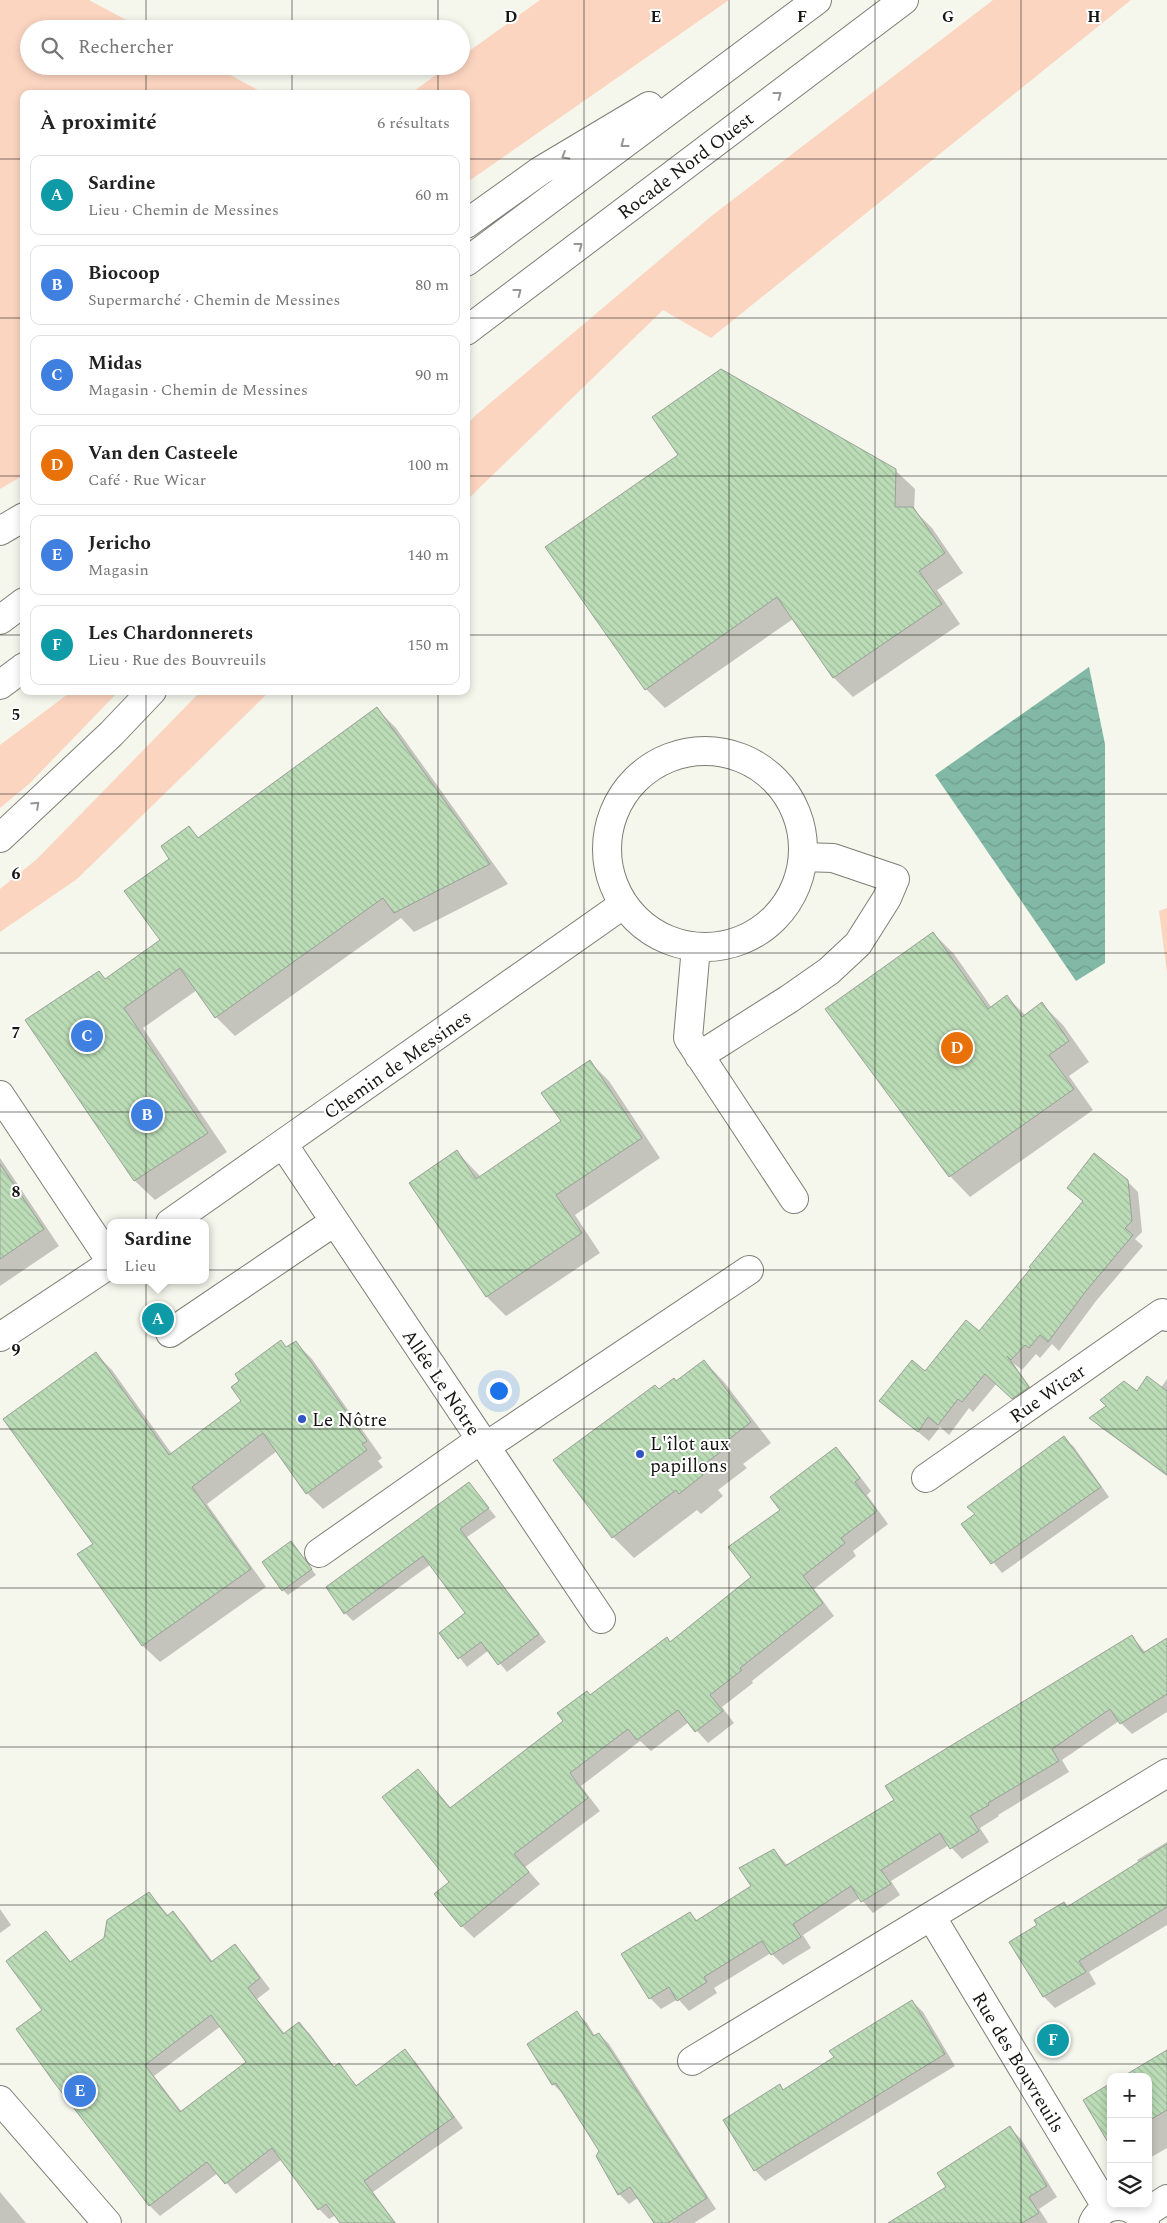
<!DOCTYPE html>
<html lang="fr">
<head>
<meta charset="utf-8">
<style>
	:root { --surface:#fff; --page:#f6f6f6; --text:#222; --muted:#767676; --line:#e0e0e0; --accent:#2f56c6 }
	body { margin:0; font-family:Spectral,serif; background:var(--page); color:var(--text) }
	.controls { position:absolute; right:15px; bottom:15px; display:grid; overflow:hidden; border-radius:10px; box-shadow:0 2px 8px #0003 }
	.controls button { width:45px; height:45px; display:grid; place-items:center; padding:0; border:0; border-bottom:1px solid var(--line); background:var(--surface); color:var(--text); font:25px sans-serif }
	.you { position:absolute; left:498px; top:1390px; width:18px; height:18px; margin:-12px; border:4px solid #fff; border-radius:50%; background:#1a73e8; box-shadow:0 0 0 8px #1a73e833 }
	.badge { display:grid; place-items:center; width:32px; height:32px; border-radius:50%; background:var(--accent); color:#fff; font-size:16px; font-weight:700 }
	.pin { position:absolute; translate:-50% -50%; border:2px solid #fff; box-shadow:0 1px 5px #0006 }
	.popup { position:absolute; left:107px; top:1219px; width:102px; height:65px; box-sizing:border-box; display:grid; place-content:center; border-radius:10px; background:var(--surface); filter:drop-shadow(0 1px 4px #0005); font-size:16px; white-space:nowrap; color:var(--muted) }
	.popup b { font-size:19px; color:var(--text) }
	.popup::after { content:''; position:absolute; left:50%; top:100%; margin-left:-10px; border:10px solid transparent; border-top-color:var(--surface) }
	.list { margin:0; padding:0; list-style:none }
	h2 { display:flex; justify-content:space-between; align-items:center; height:65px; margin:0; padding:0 20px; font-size:21px }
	h2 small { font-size:16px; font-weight:400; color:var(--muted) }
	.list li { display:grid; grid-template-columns:32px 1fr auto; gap:15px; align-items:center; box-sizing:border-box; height:80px; margin:0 10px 10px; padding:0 10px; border:1px solid var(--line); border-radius:10px }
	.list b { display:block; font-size:19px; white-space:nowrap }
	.list p { margin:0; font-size:16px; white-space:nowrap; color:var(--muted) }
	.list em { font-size:16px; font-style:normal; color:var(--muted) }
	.icon { flex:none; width:28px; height:28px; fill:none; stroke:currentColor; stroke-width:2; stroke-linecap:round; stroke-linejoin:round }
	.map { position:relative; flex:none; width:1167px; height:2223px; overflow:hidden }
	.search { position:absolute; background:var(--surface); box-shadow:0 2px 8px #0003; left:20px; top:20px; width:450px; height:55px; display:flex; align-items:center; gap:12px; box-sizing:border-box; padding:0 18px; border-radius:28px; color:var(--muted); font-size:19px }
	.panel { position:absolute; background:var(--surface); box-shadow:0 2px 8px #0003; left:20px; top:90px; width:450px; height:605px; border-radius:10px }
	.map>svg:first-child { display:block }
	.green { fill:#fcd5c1 }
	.water { fill:url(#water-waves) }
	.shadow { fill:#0003; fill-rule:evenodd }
	.building { fill:url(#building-back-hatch); stroke:#9aa199; fill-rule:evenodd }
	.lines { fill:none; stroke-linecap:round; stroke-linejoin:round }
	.minor-casing { stroke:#7e7e76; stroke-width:30 }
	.major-casing { stroke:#7e7e76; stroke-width:30 }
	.highway-casing { stroke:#7e7e76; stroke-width:30 }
	.minor { stroke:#fff; stroke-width:28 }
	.major { stroke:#fff; stroke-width:28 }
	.highway { stroke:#fff; stroke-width:28 }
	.oneway { stroke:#969695 }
	.grid { fill:none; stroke:#161613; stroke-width:1; stroke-opacity:0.55 }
	.poi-dot { fill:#2f56c6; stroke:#fff; stroke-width:2 }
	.labels { text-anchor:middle; stroke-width:4; stroke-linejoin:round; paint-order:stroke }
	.street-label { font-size:19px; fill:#161613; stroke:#fff }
	.poi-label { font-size:19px; fill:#161613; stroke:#fff; text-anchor:start }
	.grid-label { font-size:16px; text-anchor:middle; font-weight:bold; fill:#161613; stroke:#fff; stroke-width:4; stroke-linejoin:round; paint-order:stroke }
</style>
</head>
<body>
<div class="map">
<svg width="1167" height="2223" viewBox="0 0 1167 2223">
	<defs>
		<pattern id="water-waves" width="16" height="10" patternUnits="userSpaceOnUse" patternTransform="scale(1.25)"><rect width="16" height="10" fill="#82b8a6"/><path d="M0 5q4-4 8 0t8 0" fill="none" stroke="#709d8e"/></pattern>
		<pattern id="building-back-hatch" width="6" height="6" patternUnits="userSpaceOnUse" patternTransform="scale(1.25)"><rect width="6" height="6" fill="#bbdcb6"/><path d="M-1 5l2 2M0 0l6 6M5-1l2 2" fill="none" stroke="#a0bc9c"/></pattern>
	</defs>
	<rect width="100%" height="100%" fill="#f5f6ec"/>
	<!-- green -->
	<path class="green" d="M0 0H89L143 29H29V66H214L265 94H24V475L0 489Z
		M540 0H729L466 183V94H410L448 66H461V57Z
		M993 0H1131L711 338 663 310 466 501V425L476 415 714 214Z
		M72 691H119L29 784 0 808V745Z
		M201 691H270L77 879 0 932V889L37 859Z
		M1167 908V973L1159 911Z"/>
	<!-- water -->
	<path class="water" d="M1089 667 1105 744V963L1076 981 935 775Z"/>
	<!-- shadow -->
	<path class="shadow" d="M895 470 915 489 914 510 932 528 963 573 937 590 960 624 853 697 834 678 793 619 665 708 646 689Z
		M377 709 396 728 508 884 414 932 401 918 235 1036 216 1017 197 990 143 1028 227 1152 155 1200 135 1181 27 1021 99 973 106 980 161 940 171 859 189 828 199 838Z
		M933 933 954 954 992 1008 1007 997 1026 1016 1042 1004 1063 1025 1089 1062 1069 1076 1093 1110 970 1197 950 1176Z
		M590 1062 609 1081 660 1158 575 1215 600 1253 506 1316 487 1297 410 1183 457 1152 481 1177 562 1121Z
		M0 1158 59 1246 0 1286Z
		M1127 1181 1138 1192 1142 1232 1135 1239 1143 1246 1096 1301 1059 1351 1052 1344 1040 1358 1036 1354 1022 1370 1013 1363 1038 1398 1023 1409 997 1383 973 1412 969 1408 949 1435 940 1427 929 1441 881 1401 925 1373 979 1333 1032 1268 1083 1202 1068 1188Z
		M281 1342 287 1348 296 1343 312 1359 382 1458 378 1461 383 1467 323 1509 307 1493 277 1451 207 1504 266 1587 160 1662 143 1646 79 1554 94 1545 96 1354 112 1370 172 1454 242 1401Z
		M704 1361 724 1382 771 1443 743 1464 747 1468 718 1490 723 1496 701 1514 697 1510 634 1558 613 1537 555 1461 659 1390 677 1382Z
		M1167 1379V1476L1100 1427 1091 1418 1137 1393 1161 1388Z
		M1064 1438 1074 1447 1109 1497 1002 1573 962 1524 976 1515Z
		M836 1449 848 1461 871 1491 867 1495 888 1524 853 1551 856 1556 814 1589 834 1616 752 1681 753 1683 722 1707 734 1723 708 1743 689 1722 651 1751 640 1741 581 1786 600 1811 525 1867 540 1884 474 1938 462 1926 418 1771 451 1808 565 1721 591 1696 671 1643 752 1577 782 1510Z
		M469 1484 496 1517 467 1537 546 1642 507 1672 489 1650 467 1667 441 1633 467 1613 431 1564 353 1621 345 1613Z
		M291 1542 316 1575 288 1595 283 1590Z
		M1132 1636 1146 1653 1167 1639V1712L1132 1734 1119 1721 1062 1760 1069 1772 998 1815 999 1816 980 1828 989 1842 962 1859 949 1845 891 1881 900 1895 873 1913 860 1898 803 1935 811 1948 783 1965 771 1953 714 1988 717 1993 689 2011 678 1999 661 2009 650 1998 623 1954 690 1914 698 1921 752 1887 774 1850 788 1866 896 1801Z
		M1167 1842V1925L1089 1972 1096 1984 1055 2008 1044 1997 1039 1926 1064 1904 1068 1908 1139 1863 1137 1860Z
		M149 1893 169 1916 173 1913 184 1924 213 1962 235 1946 245 1956 270 1989 257 1999 285 2034 299 2023 310 2034 335 2068 339 2065 357 2086 404 2051 415 2061 463 2128 373 2192 396 2223H342L336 2215 329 2219 319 2209 282 2159 236 2194 218 2173 160 2216 150 2206 18 2030 44 2010 46 1932 71 1962 105 1938ZM221 2026 247 2063 182 2112 154 2076Z
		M0 1909 11 1925 0 1933Z
		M912 2001 923 2012 955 2066 765 2181 755 2170 780 2086 785 2091 836 2058Z
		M577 2013 587 2023 595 2036 599 2034 609 2044 716 2209 694 2223H656L639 2197 629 2204 619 2194 600 2151 565 2094H563L553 2084 529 2045Z
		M1167 2051V2148L1148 2159V2077Z
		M1010 2128 1021 2139 1057 2197 1039 2209 1048 2223H890L948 2188Z
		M0 2192 26 2223H0Z"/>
	<!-- building -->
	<path class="building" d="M721 369 896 469 895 507H913L945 553 919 571 942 604 833 678 777 597 645 690 545 547 678 455 652 417Z
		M377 707 490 864 394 913 383 898 215 1018 180 968 124 1008 208 1133 134 1181 25 1020 99 971 105 979 160 940 124 891 169 859 161 846 189 826 198 838Z
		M933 932 988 1009 1007 995 1022 1017 1042 1002 1069 1041 1049 1055 1074 1089 949 1177 825 1009Z
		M590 1060 642 1138 556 1195 582 1233 486 1297 409 1183 457 1150 476 1179 561 1121 541 1093Z
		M1094 1153 1128 1180 1132 1221 1125 1228 1133 1235 1086 1291 1048 1342 1040 1335 1029 1348 1025 1345 1011 1360 1007 1356 1029 1387 1012 1399 985 1374 962 1402 958 1399 938 1425 928 1417 918 1432 879 1401 912 1360 925 1371 966 1320 979 1331 1031 1268 1029 1267 1083 1201 1067 1188Z
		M0 1164 44 1229 0 1259Z
		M281 1340 286 1347 296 1341 367 1441 362 1444 367 1450 306 1494 263 1433 192 1487 251 1569 142 1646 77 1554 93 1544 3 1419 96 1352 169 1455 241 1401 231 1387 239 1381 235 1374Z
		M704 1360 751 1422 724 1443 727 1447 698 1469 703 1475 679 1494 676 1490 612 1538 553 1460 655 1385 659 1389 674 1378 676 1381Z
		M1147 1376 1167 1391V1475L1089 1418 1106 1406 1100 1400 1124 1381 1137 1391Z
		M1064 1436 1101 1487 991 1564 961 1524 975 1514 967 1507Z
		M836 1447 860 1478 855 1482 877 1511 841 1538 845 1543 803 1576 823 1603 740 1668 742 1670 710 1695 723 1711 695 1732 678 1710 637 1740 628 1729 570 1773 588 1798 514 1854 529 1872 461 1927 434 1894 449 1882 382 1797 418 1769 450 1808 563 1721 557 1713 587 1691 590 1695 667 1637 670 1642 751 1577 728 1547 780 1510 770 1497Z
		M469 1482 489 1508 460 1529 539 1634 498 1665 481 1642 458 1659 439 1633 465 1613 423 1556 344 1614 326 1587Z
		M291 1541 312 1569 282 1591 262 1562Z
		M1132 1635 1143 1653 1167 1638V1694L1120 1724 1110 1709 1052 1749 1059 1761 988 1803 989 1805 970 1816 979 1831 950 1849 940 1833 881 1870 891 1884 861 1902 851 1886 793 1924 801 1937 771 1955 762 1941 704 1977 707 1982 677 2001 669 1987 649 1999 621 1954 690 1912 696 1921 751 1886 739 1868 774 1849 785 1866 894 1800 885 1786Z
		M1167 1844V1907L1079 1961 1086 1972 1043 1997 1009 1942 1037 1925 1034 1920 1064 1902 1067 1907Z
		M149 1892 167 1916 173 1911 211 1962 235 1944 260 1978 248 1988 283 2034 299 2022 334 2067 339 2063 356 2086 405 2049 454 2117 364 2181 395 2223H340L326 2204 318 2210 272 2148 225 2184 207 2162 149 2206 53 2081 16 2029 42 2010 6 1961 46 1931 70 1962 104 1938 107 1920ZM211 2015 246 2062 180 2112 145 2065Z
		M912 2000 945 2054 754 2171 723 2120 780 2084 783 2090 834 2057 829 2051Z
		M577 2011 593 2036 599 2033 707 2198 668 2223H654L630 2187 618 2195 596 2156 599 2151 556 2083 552 2085 527 2044Z
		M1167 2050V2110L1148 2121V2077H1122Z
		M1111 2083V2143L1109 2144 1083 2100Z
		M1010 2126 1047 2186 1029 2197 1039 2213 1022 2223H888L946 2187 937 2173Z"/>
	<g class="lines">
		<defs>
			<path id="minor" d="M607 849a98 98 0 1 1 196 0a98 98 0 1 1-196 0Z
				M696 947 688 1038 794 1199
				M699 1056 789 999 829 971 858 944 887 898 895 879 833 858 803 857
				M0 1095 110 1260
				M283 1144 601 1619
				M170 1223 624 904
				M170 1333 334 1222
				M0 1337 110 1264
				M485 1447 749 1270
				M926 1478 1162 1313 1167 1317
				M319 1553 480 1440
				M931 1916 1107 2208
				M692 2061 1167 1773
				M1141 2216 1167 2199
				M1093 2223C1103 2200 1134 2201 1145 2223"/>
			<path id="major" d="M0 2100 107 2223"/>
			<path id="highway" d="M466 224 540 171 649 106
				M466 262 817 0
				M466 331 904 0
				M0 531 24 517
				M0 620 24 602
				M0 685 24 667
				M0 838 111 734 152 691"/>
		</defs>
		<!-- minor casing -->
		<use href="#minor" class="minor-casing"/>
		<!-- major casing -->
		<use href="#major" class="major-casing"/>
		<!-- highway casing -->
		<use href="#highway" class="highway-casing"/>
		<!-- minor -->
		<use href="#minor" class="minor"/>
		<!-- major -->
		<use href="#major" class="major"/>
		<!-- highway -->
		<use href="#highway" class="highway"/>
	</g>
	<!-- one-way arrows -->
	<defs><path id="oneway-chevron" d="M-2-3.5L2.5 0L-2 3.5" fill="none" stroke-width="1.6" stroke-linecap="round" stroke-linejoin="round" transform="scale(1.25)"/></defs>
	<g class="oneway">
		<use href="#oneway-chevron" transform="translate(778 95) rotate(-37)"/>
		<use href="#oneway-chevron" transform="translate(624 144) rotate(143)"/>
		<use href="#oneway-chevron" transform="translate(565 156) rotate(149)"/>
		<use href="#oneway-chevron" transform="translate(579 246) rotate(-37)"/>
		<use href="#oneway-chevron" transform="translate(518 292) rotate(-37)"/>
		<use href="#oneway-chevron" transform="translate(36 805) rotate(-43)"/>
	</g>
	<!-- grid -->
	<path class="grid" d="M146 0V29M292 0V29M438 0V29M584 0V2223M729 0V2223M875 0V2223M1021 0V2223M146 66V94M292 66V94M438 66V94M0 159H24M466 159H1167M0 318H24M466 318H1167M0 476H24M466 476H1167M0 635H24M466 635H1167M146 691V2223M292 691V2223M438 691V2223M0 794H1167M0 953H1167M0 1112H1167M0 1270H1167M0 1429H1167M0 1588H1167M0 1747H1167M0 1905H1167M0 2064H1167"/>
	<!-- markers -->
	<g class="poi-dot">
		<circle cx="302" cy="1419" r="5"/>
		<circle cx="640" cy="1454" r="5"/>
	</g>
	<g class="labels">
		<!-- street labels -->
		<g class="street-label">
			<text transform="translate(685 165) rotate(-37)" y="7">Rocade Nord Ouest</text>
			<text transform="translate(397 1064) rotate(-35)" y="7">Chemin de Messines</text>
			<text transform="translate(442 1382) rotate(56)" y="7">Allée Le Nôtre</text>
			<text transform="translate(1047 1393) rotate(-35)" y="7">Rue Wicar</text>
			<text transform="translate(1019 2062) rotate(59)" y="7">Rue des Bouvreuils</text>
		</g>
		<!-- poi labels -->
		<g class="poi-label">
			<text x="312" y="1426">Le Nôtre</text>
			<text x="650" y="1450">L'îlot aux<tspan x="650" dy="22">papillons</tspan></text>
		</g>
	</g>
	<g class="grid-label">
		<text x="511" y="22">D</text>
		<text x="656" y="22">E</text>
		<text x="802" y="22">F</text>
		<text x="948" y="22">G</text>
		<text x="1094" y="22">H</text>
		<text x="16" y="720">5</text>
		<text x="16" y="879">6</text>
		<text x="16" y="1038">7</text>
		<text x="16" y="1197">8</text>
		<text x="16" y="1355">9</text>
	</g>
</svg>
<div class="controls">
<button>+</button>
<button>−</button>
<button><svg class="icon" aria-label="layers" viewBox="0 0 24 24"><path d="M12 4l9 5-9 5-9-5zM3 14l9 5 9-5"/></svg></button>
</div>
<div class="you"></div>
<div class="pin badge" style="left:158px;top:1319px;background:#0f9aa8">A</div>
<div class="popup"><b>Sardine</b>Lieu</div>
<div class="pin badge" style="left:147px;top:1115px;background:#3f7fe0">B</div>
<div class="pin badge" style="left:87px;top:1036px;background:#3f7fe0">C</div>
<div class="pin badge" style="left:957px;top:1048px;background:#e8710a">D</div>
<div class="pin badge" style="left:80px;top:2091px;background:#3f7fe0">E</div>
<div class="pin badge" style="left:1053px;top:2040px;background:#0f9aa8">F</div>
<div class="search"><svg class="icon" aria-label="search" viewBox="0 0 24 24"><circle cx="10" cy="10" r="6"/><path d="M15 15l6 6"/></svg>Rechercher</div>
<section class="panel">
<h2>À proximité<small>6 résultats</small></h2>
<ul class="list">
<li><span class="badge" style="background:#0f9aa8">A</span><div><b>Sardine</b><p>Lieu · Chemin de Messines</p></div><em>60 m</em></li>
<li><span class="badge" style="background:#3f7fe0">B</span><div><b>Biocoop</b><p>Supermarché · Chemin de Messines</p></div><em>80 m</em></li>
<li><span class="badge" style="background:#3f7fe0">C</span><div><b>Midas</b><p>Magasin · Chemin de Messines</p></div><em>90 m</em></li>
<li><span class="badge" style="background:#e8710a">D</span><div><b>Van den Casteele</b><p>Café · Rue Wicar</p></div><em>100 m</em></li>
<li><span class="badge" style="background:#3f7fe0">E</span><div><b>Jericho</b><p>Magasin</p></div><em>140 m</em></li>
<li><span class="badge" style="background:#0f9aa8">F</span><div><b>Les Chardonnerets</b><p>Lieu · Rue des Bouvreuils</p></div><em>150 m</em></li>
</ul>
</section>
</div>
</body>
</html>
